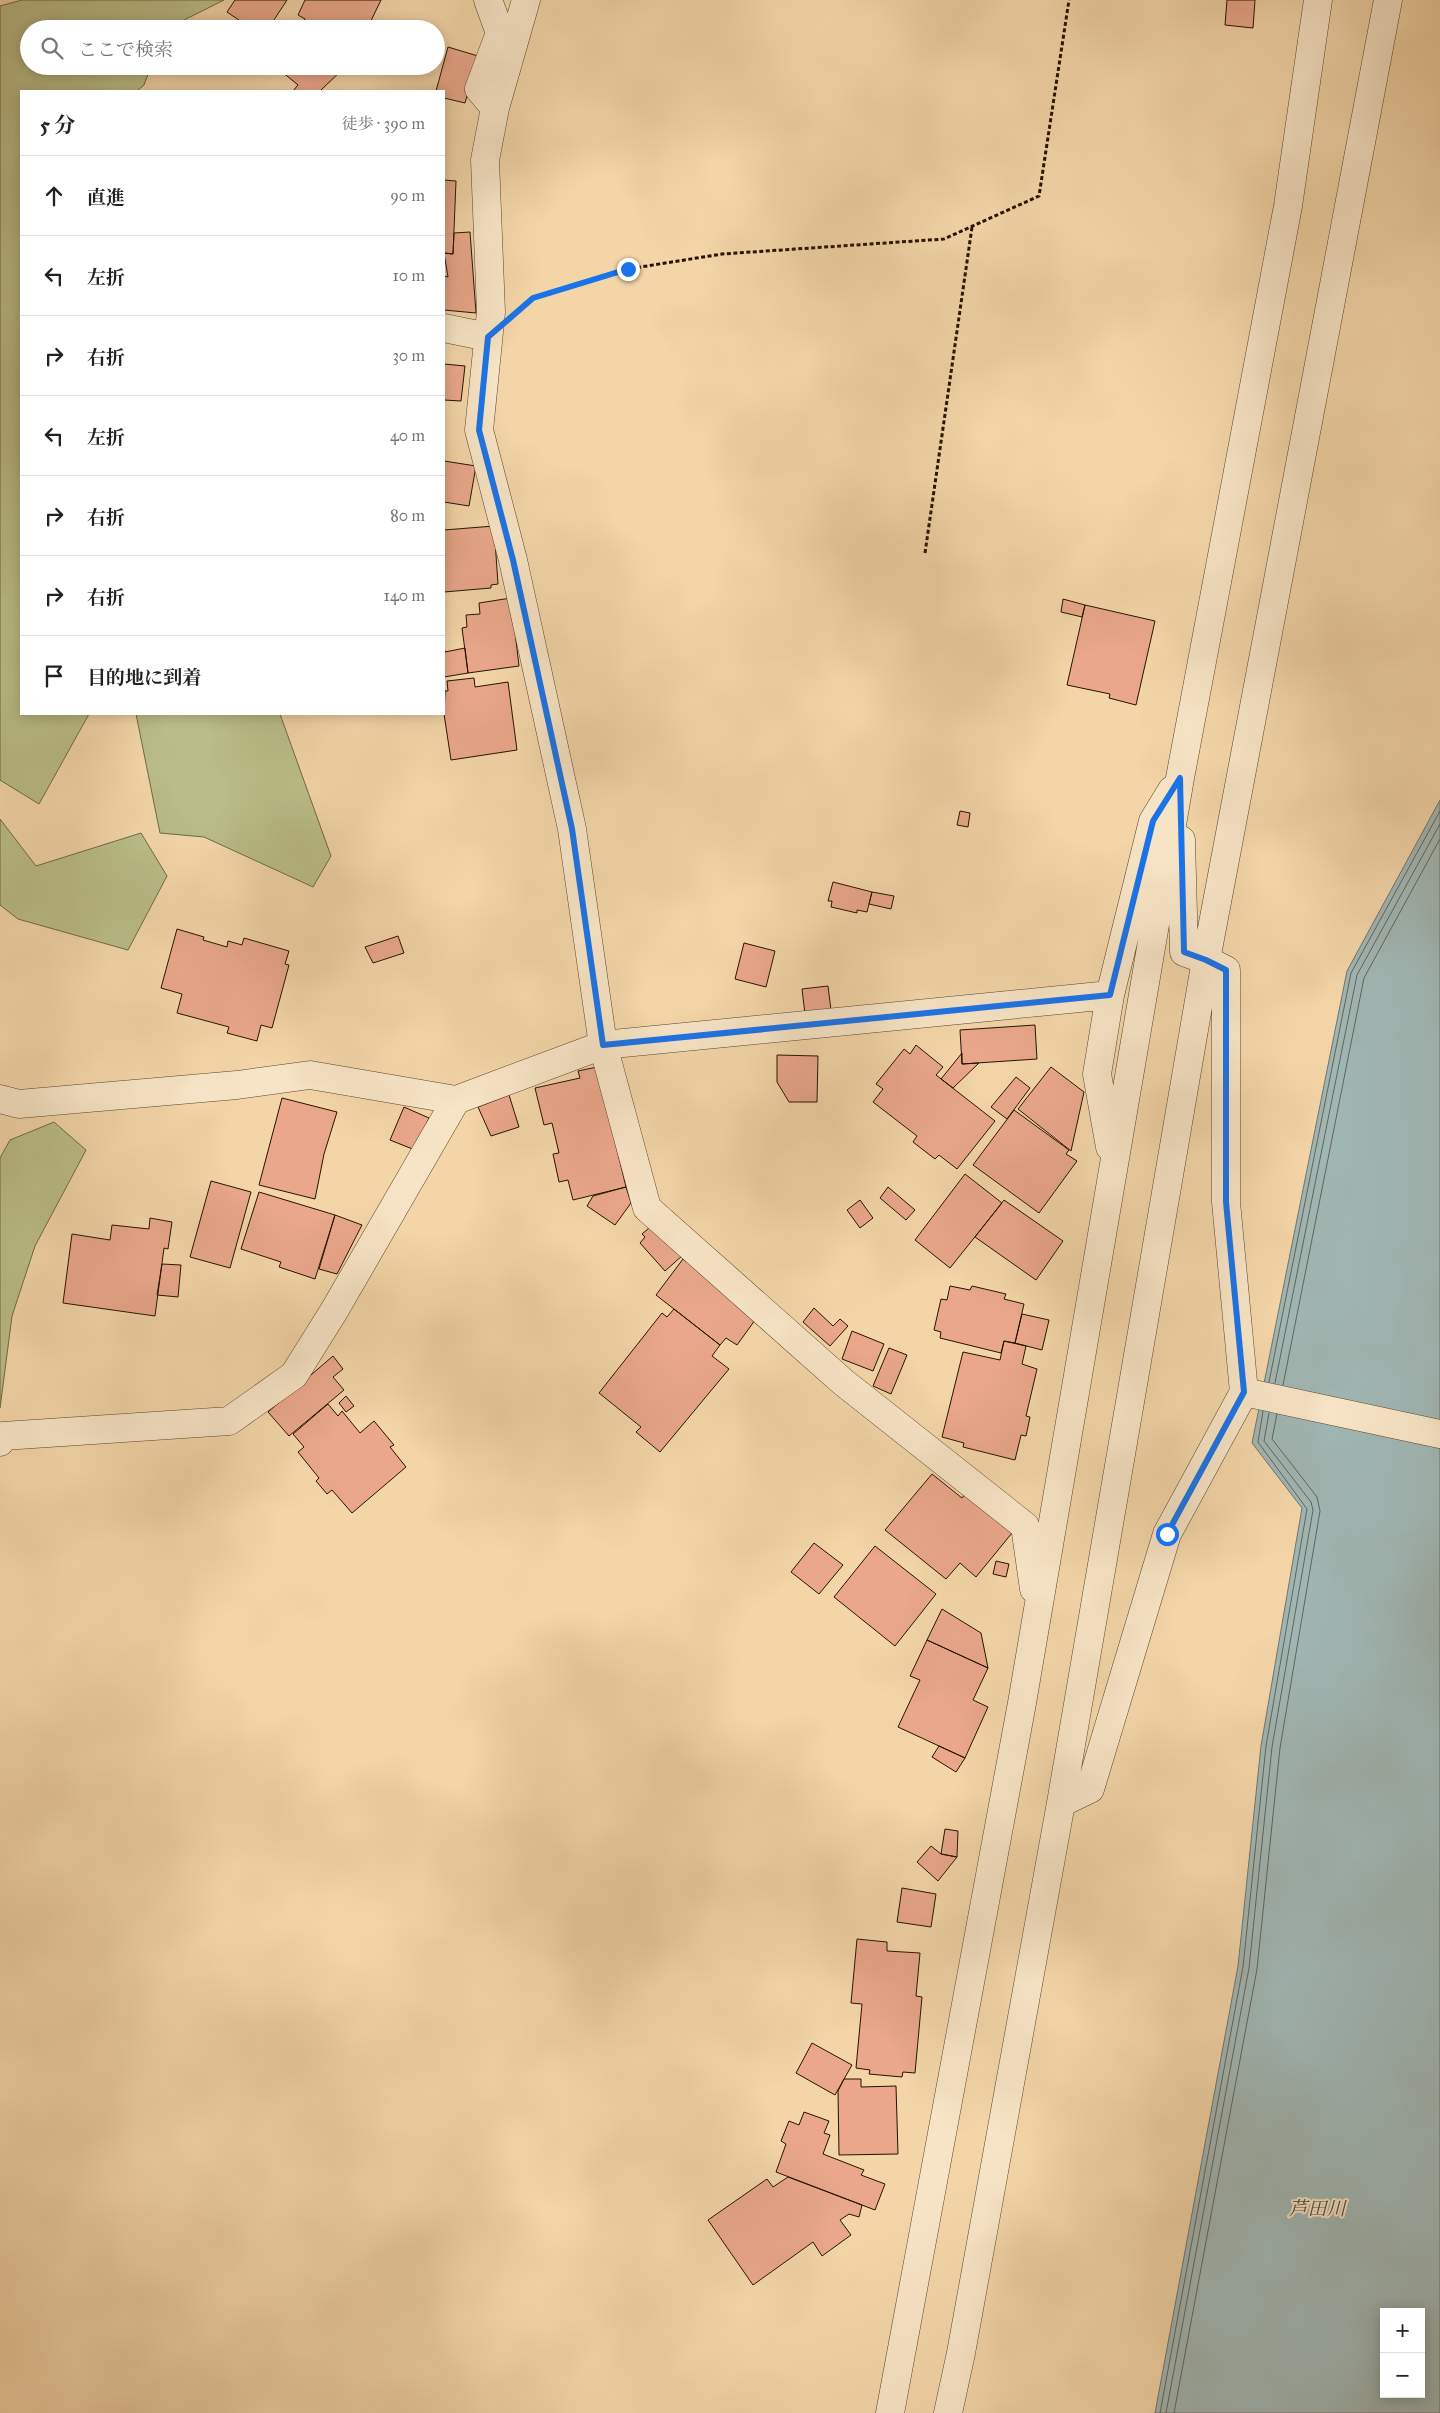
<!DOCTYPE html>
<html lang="ja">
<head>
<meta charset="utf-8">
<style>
	:root { --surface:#fff; --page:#f2f2f2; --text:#222; --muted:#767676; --line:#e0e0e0 }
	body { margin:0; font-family:"IM FELL Great Primer","Noto Serif JP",serif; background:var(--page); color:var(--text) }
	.controls { position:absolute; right:15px; bottom:15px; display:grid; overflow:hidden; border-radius:0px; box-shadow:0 2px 12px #0003 }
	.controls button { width:45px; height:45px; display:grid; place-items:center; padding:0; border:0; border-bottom:1px solid var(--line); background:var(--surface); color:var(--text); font:25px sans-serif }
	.stop { position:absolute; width:15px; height:15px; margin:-11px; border:4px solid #1a73e8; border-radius:50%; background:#fff }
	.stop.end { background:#1a73e8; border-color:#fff; box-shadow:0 1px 5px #0008 }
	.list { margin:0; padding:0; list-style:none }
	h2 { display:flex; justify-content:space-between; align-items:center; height:65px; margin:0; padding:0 20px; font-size:21px }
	h2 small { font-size:16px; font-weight:400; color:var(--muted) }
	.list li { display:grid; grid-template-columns:32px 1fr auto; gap:15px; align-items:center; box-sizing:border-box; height:80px; padding:0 20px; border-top:1px solid var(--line) }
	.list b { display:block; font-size:19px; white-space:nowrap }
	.list em { font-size:16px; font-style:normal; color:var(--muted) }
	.icon { flex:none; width:28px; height:28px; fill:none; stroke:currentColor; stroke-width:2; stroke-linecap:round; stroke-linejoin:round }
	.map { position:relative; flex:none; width:1440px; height:2413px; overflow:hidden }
	.search { position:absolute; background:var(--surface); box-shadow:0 2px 12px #0003; left:20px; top:20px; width:425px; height:55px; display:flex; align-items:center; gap:12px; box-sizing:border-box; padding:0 18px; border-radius:28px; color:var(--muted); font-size:19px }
	.panel { position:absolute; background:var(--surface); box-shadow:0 2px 12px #0003; left:20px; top:90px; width:425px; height:625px; border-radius:0px }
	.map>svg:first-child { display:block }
	.green { fill:#babd88; stroke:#706845 }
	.water { fill:#a0b6b3; stroke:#6f756c; fill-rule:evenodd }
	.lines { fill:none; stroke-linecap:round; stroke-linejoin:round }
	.shore { stroke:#62645a; stroke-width:1 }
	.building { fill:#eaa78b; stroke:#251302 }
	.minor-casing { stroke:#58442c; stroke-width:29 }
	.path { stroke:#251302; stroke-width:3; stroke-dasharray:4 2.5; stroke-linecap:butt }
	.minor { stroke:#f7e4c6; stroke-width:28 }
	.route { stroke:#1a73e8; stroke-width:6 }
	.labels { text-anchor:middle; stroke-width:4; stroke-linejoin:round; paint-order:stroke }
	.water-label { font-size:19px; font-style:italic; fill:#504c40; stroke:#f7e4c6 }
</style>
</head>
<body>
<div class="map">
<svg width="1440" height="2413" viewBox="0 0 1440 2413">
	<rect width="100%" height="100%" fill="#f3d5a8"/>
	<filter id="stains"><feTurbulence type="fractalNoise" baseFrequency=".004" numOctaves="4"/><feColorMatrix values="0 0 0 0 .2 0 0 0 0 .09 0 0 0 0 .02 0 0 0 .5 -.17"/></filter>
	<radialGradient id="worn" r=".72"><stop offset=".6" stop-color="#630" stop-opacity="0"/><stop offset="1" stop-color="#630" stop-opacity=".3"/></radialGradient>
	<!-- green -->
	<path class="green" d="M22 0H224L166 29H29V66H151L144 85 137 91H21V714H89L39 804 0 780V6Z
		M136 714H280L331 856 313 887 204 837 160 833Z
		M0 819 36 866 141 833 167 876 128 950 18 919 0 905Z
		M54 1122 86 1150 35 1246 12 1316 0 1408V1158L10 1140Z"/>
	<!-- water -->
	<path class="water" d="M1440 800V2413H1155L1238 1966 1261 1746 1302 1508 1252 1443 1347 971ZM1384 2312H1421V2394H1384Z"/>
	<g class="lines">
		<!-- shore -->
		<path class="shore" d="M1269 1382 1351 973 1440 811
			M1275 1383 1357 975 1440 824
			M1283 1385 1364 978 1440 839
			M1160 2413 1243 1967 1266 1746 1307 1509 1258 1442 1263 1411
			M1166 2413 1249 1968 1272 1747 1313 1510 1311 1502 1264 1441 1269 1413
			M1174 2413 1257 1969 1280 1748 1320 1511 1317 1497 1272 1439 1277 1414"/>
	</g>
	<!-- building -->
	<path class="building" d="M235 0H287L268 29H252L227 12Z
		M305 0H381L367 29H300L305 19 298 15Z
		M1227 0H1255L1253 28 1225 25Z
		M448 47 478 56 465 103 444 98V91H436Z
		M275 66H342L345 67 320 91H293L298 85Z
		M444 180 456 181 453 254 444 253Z
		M470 232 476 313 444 310V276L448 277 444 253 453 254 454 233Z
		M444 364 465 366 461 401 444 400Z
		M444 461 476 466 469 506 444 502Z
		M494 526 498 584 491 585V588L444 592V530Z
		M511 598 519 666 468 673 462 628 467 627 466 615 480 614 479 603Z
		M1063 599 1085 605 1082 617 1061 612Z
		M1085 605 1155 621 1136 705 1109 698 1110 694 1067 685Z
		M444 647 445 652 465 648 468 673 444 677Z
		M474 678 475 687 508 682 517 750 451 760 444 714 445 691H448L447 681Z
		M960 811 970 813 968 827 957 825Z
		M833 882 872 892 867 912 857 910V913L831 907 832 901H828Z
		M872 892 894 896 891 909 869 904Z
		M177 929 204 937 203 940 227 947 228 941 242 945 244 938 289 951 285 964 289 965 272 1028 261 1025 257 1041 227 1033 229 1027 177 1013 182 994 161 988Z
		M398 936 404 953 373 963 365 947Z
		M744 943 775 951 766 987 735 979Z
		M828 986 831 1010 805 1014 802 989Z
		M1035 1025 1037 1059 962 1064 960 1030Z
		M916 1045 943 1067 936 1075 995 1121 957 1169 939 1155 935 1159 913 1142 917 1136 873 1102 883 1089 876 1084 904 1049 910 1054Z
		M962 1053V1064L979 1063 953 1088 941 1079Z
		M777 1055 818 1056 817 1102H789L777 1082Z
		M597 1067 626 1187 573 1200 568 1180 559 1182 553 1154 559 1153 552 1123 544 1125 535 1088 580 1078 578 1071Z
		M1051 1067 1084 1092 1071 1151 1018 1109Z
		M1016 1077 1030 1088 1007 1119 991 1107Z
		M509 1095 519 1127 491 1136 478 1107Z
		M282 1098 337 1112 324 1154 315 1199 259 1185Z
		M404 1107 429 1118 415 1150 390 1140Z
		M1014 1110 1069 1150 1066 1154 1077 1161 1039 1213 973 1165Z
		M965 1174 1002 1203 950 1268 915 1240Z
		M211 1181 251 1192 230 1268 190 1257Z
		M626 1187 631 1203 615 1225 587 1206 593 1196Z
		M888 1187 915 1210 906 1220 880 1198Z
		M259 1192 335 1215 315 1279 279 1267 281 1262 241 1249Z
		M860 1200 873 1218 860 1228 847 1210Z
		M1004 1200 1063 1241 1036 1280 975 1237Z
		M335 1215 362 1225 337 1274 319 1269Z
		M150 1218 172 1222 168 1249 164 1248 155 1316 63 1303 72 1234 110 1240 112 1225 149 1229Z
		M656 1222 692 1247 665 1271 640 1243 645 1237 642 1234Z
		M683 1259 758 1316 737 1345 726 1338 720 1345 656 1295Z
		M162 1264 181 1265 178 1297 157 1295Z
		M950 1286 970 1290 972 1286 1006 1294 1004 1299 1024 1304 1015 1343 1004 1341 1001 1353 940 1338 941 1332 934 1330 941 1299 947 1300Z
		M814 1308 833 1326 840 1319 848 1326 830 1346 803 1322Z
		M674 1309 720 1345 712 1356 729 1369 660 1452 636 1432 641 1427 599 1393 662 1313 667 1317Z
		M1022 1314 1049 1320 1042 1350 1015 1343Z
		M852 1331 884 1344 873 1371 842 1359Z
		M1004 1341 1026 1346 1022 1364 1037 1369 1026 1416 1030 1417 1026 1436 1021 1435 1015 1460 963 1447 964 1443 942 1437 963 1352 1000 1360Z
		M889 1348 907 1355 891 1394 873 1386Z
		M333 1356 343 1369 333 1377 344 1390 289 1436 268 1412Z
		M346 1396 354 1406 346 1412 339 1403Z
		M328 1404 338 1416 342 1411 360 1433 374 1421 394 1445 390 1447 406 1467 352 1513 332 1490 327 1494 316 1481 319 1478 298 1452 304 1447 293 1434Z
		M932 1474 962 1498 965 1494 1012 1533 976 1577 960 1563 946 1579 885 1530Z
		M814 1543 843 1565 819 1594 791 1572Z
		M875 1546 936 1594 895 1646 834 1597Z
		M996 1561 1009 1564 1006 1577 993 1574Z
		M942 1609 981 1633 988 1668 927 1640Z
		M927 1640 988 1668 973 1700 988 1707 965 1758 898 1727 920 1680 910 1676Z
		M939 1746 965 1758 956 1772 932 1757Z
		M945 1829 958 1831 957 1857 941 1854Z
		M931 1846 941 1854 957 1857 938 1881 917 1862Z
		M902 1888 936 1894 931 1927 897 1922Z
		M857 1939 887 1942V1951L920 1953 916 1996 922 1997 915 2073 903 2072 902 2077 869 2074 870 2070 856 2068 862 2004 851 2003Z
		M812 2043 852 2065 835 2095 796 2073Z
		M844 2079H861V2087L896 2086 898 2154 839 2155 838 2091Z
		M804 2112 829 2121 824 2133 830 2135 823 2154 864 2170 861 2175 885 2184 875 2210 776 2172 786 2144 781 2141 789 2121 799 2125Z
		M788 2177 862 2205 859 2217 849 2214 840 2220 851 2235 822 2256 813 2242 753 2285 708 2220 767 2179 773 2187Z"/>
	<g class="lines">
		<defs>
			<path id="minor" d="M488 0 500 33 479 89 495 108
				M526 0 495 108 485 160 491 312 479 430 513 560 572 829 603 1045 647 1208 843 1382 1025 1526 1034 1589
				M444 328 488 337
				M0 1099 19 1104 237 1085 310 1075 456 1100
				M1110 1147 1097 1074 1110 995 1153 821 1172 790
				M1244 1392 1440 1434
				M0 1442 3 1436 229 1421 294 1375 334 1311 456 1100 603 1045 1110 995
				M1061 1803 1090 1789 1167 1534 1244 1392 1226 1202V970L1206 960 1184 952 1181 840
				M890 2413 1022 1703 1180 778 1288 206 1318 0
				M948 2413 961 2353 1061 1803 1206 960 1388 0"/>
		</defs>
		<!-- minor casing -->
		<use href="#minor" class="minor-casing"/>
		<!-- path -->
		<path class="path" d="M526 303 533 298 628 269 722 254 944 239 1039 196 1069 0
			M925 553 972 227"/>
		<!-- minor -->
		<use href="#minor" class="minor"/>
	</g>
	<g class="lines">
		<!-- route -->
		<path class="route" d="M628 269 533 298 488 337 479 430 513 560 572 829 603 1045 1110 995 1153 821 1180 778 1184 952 1206 960 1226 970V1202L1244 1392 1167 1534"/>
	</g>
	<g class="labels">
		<!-- water labels -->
		<g class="water-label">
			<text x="1317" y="2215">芦田川</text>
		</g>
	</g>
	<rect width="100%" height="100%" filter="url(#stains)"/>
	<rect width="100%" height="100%" fill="url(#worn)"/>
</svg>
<div class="controls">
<button>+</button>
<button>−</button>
</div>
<div class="stop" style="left:1167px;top:1534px"></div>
<div class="stop end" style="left:628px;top:269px"></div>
<div class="search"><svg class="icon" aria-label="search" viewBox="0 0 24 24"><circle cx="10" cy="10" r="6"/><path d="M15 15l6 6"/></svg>ここで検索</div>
<section class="panel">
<h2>5 分<small>徒歩 · 390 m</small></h2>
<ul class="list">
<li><svg class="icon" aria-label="ahead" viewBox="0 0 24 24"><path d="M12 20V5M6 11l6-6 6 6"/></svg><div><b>直進</b></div><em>90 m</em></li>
<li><svg class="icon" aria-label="left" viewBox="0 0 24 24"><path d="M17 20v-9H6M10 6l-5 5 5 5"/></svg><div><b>左折</b></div><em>10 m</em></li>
<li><svg class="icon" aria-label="right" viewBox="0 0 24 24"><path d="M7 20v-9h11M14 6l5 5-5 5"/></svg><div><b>右折</b></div><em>30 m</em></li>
<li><svg class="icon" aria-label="left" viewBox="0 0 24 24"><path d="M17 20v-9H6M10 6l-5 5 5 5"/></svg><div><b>左折</b></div><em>40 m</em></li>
<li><svg class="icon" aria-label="right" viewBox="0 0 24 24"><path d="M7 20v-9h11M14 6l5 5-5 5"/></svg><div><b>右折</b></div><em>80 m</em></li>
<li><svg class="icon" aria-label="right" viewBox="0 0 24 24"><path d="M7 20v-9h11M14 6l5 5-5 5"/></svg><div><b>右折</b></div><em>140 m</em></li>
<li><svg class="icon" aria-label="arrive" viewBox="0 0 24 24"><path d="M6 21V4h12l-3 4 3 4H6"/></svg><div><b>目的地に到着</b></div></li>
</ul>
</section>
</div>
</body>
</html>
